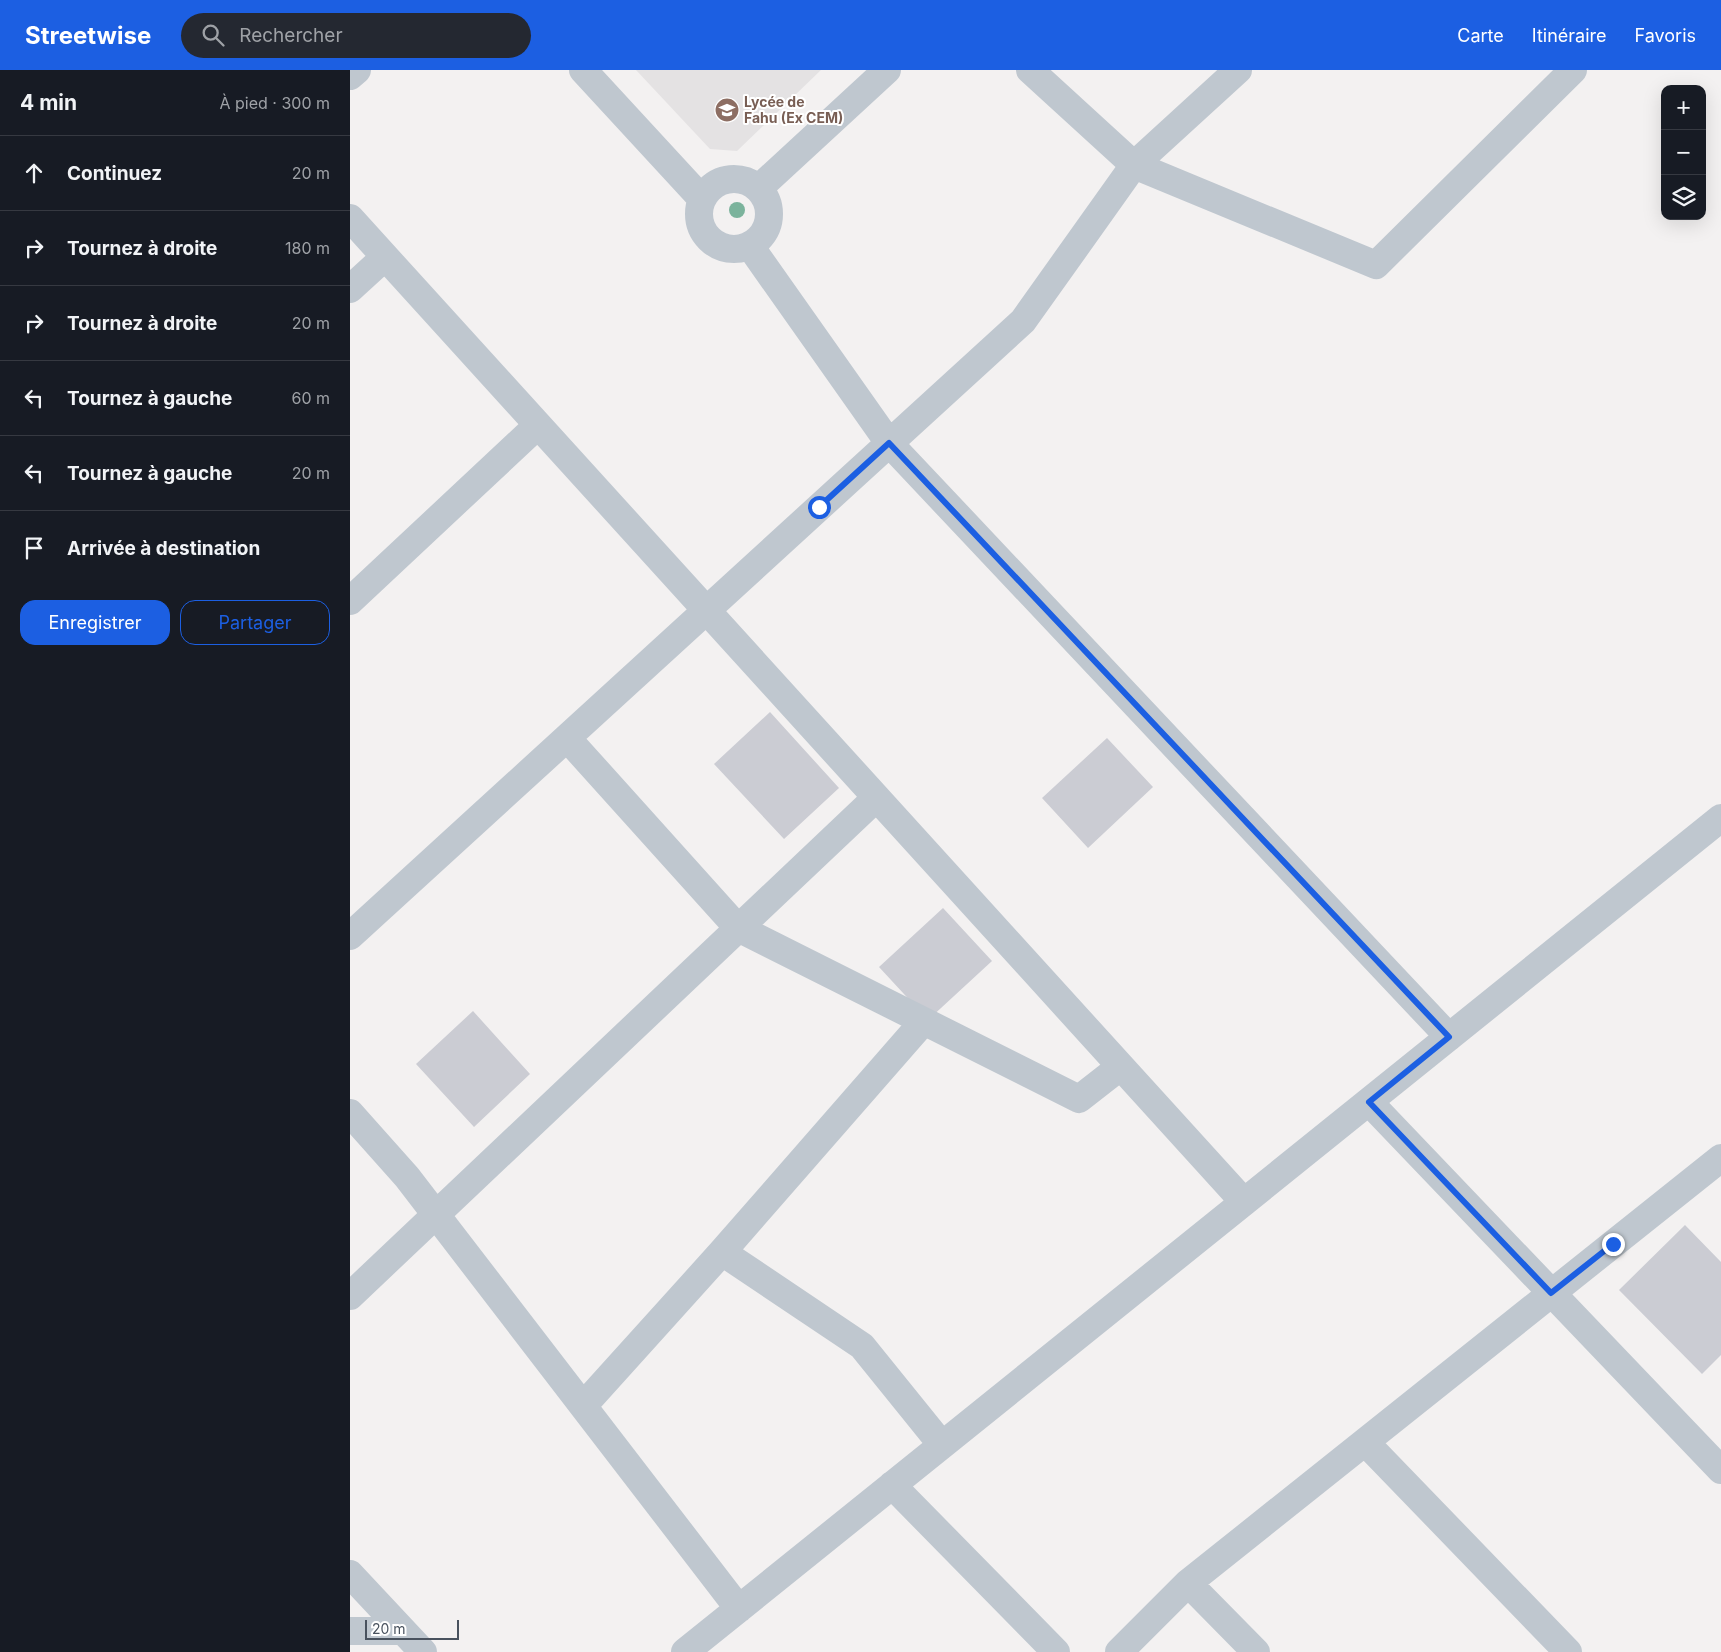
<!DOCTYPE html>
<html lang="fr">
<head>
<meta charset="utf-8">
<style>
	:root { --surface:#171b24; --page:#242831; --text:#f1f3f6; --muted:#9ea1a6; --line:#363941; --accent:#1c5fe2 }
	body { margin:0; font-family:Inter,sans-serif; background:var(--page); color:var(--text) }
	.controls { position:absolute; right:15px; top:15px; display:grid; overflow:hidden; border-radius:10px; box-shadow:0 5px 20px #0002 }
	.controls button { width:45px; height:45px; display:grid; place-items:center; padding:0; border:0; border-bottom:1px solid var(--line); background:var(--surface); color:var(--text); font:25px sans-serif }
	.scale { position:absolute; left:15px; bottom:12px; width:94px; box-sizing:border-box; padding-left:5px; border:2px solid #49525e; border-top:0; font-size:14px; line-height:18px; white-space:nowrap; color:#49525e; -webkit-text-stroke:4px #fff; paint-order:stroke }
	.stop { position:absolute; width:15px; height:15px; margin:-11px; border:4px solid #1c5fe2; border-radius:50%; background:#fff }
	.stop.end { background:#1c5fe2; border-color:#fff; box-shadow:0 1px 5px #0008 }
	.list { margin:0; padding:0; list-style:none }
	h2 { display:flex; justify-content:space-between; align-items:center; height:65px; margin:0; padding:0 20px; font-size:21px }
	h2 small { font-size:16px; font-weight:400; color:var(--muted) }
	.list li { display:grid; grid-template-columns:32px 1fr auto; gap:15px; align-items:center; box-sizing:border-box; height:75px; padding:0 20px; border-top:1px solid var(--line) }
	.list b { display:block; font-size:19px; white-space:nowrap }
	.list em { font-size:16px; font-style:normal; color:var(--muted) }
	.actions { display:flex; gap:10px; padding:15px 20px }
	.actions a { flex:1; padding:11px 0; border:1px solid var(--accent); border-radius:15px; text-align:center; font-size:18px; color:var(--accent) }
	.actions .main { background:var(--accent); color:#fff }
	.icon { flex:none; width:28px; height:28px; fill:none; stroke:currentColor; stroke-width:2; stroke-linecap:round; stroke-linejoin:round }
	.map { position:relative; flex:none; width:1371px; height:1582px; overflow:hidden }
	header { display:flex; align-items:center; gap:30px; box-sizing:border-box; height:70px; padding:0 25px; background:var(--accent); color:#fff }
	header strong { font-size:24px }
	nav { display:flex; gap:28px; margin-inline-start:auto; font-size:18px }
	.search { width:350px; height:45px; background:var(--page); display:flex; align-items:center; gap:12px; box-sizing:border-box; padding:0 18px; border-radius:28px; color:var(--muted); font-size:19px }
	main { display:flex }
	aside { flex:1; background:var(--surface) }
	.map>svg:first-child { display:block }
	.education { fill:#e4e2e3 }
	.building { fill:#cbccd3 }
	.lines { fill:none; stroke-linecap:round; stroke-linejoin:round }
	.minor { stroke:#bfc7cf; stroke-width:28 }
	.tree { fill:#7bb39c }
	.route { stroke:#1c5fe2; stroke-width:6 }
	.labels { text-anchor:middle; stroke-width:4; stroke-linejoin:round; paint-order:stroke }
	.education-label { font-size:14px; font-weight:bold; fill:#785e54; stroke:#fff; text-anchor:start }
</style>
</head>
<body>
<header>
<strong>Streetwise</strong>
<div class="search"><svg class="icon" aria-label="search" viewBox="0 0 24 24"><circle cx="10" cy="10" r="6"/><path d="M15 15l6 6"/></svg>Rechercher</div>
<nav><a>Carte</a><a>Itinéraire</a><a>Favoris</a></nav>
</header>
<main>
<aside>
<h2>4 min<small>À pied · 300 m</small></h2>
<ul class="list">
<li><svg class="icon" aria-label="ahead" viewBox="0 0 24 24"><path d="M12 20V5M6 11l6-6 6 6"/></svg><div><b>Continuez</b></div><em>20 m</em></li>
<li><svg class="icon" aria-label="right" viewBox="0 0 24 24"><path d="M7 20v-9h11M14 6l5 5-5 5"/></svg><div><b>Tournez à droite</b></div><em>180 m</em></li>
<li><svg class="icon" aria-label="right" viewBox="0 0 24 24"><path d="M7 20v-9h11M14 6l5 5-5 5"/></svg><div><b>Tournez à droite</b></div><em>20 m</em></li>
<li><svg class="icon" aria-label="left" viewBox="0 0 24 24"><path d="M17 20v-9H6M10 6l-5 5 5 5"/></svg><div><b>Tournez à gauche</b></div><em>60 m</em></li>
<li><svg class="icon" aria-label="left" viewBox="0 0 24 24"><path d="M17 20v-9H6M10 6l-5 5 5 5"/></svg><div><b>Tournez à gauche</b></div><em>20 m</em></li>
<li><svg class="icon" aria-label="arrive" viewBox="0 0 24 24"><path d="M6 21V4h12l-3 4 3 4H6"/></svg><div><b>Arrivée à destination</b></div></li>
</ul>
<div class="actions"><a class="main">Enregistrer</a><a>Partager</a></div>
</aside>
<div class="map">
<svg width="1371" height="1582" viewBox="0 0 1371 1582">
	<rect width="100%" height="100%" fill="#f3f1f1"/>
	<!-- education -->
	<path class="education" d="M286 0H471L387 81 360 79Z"/>
	<!-- building -->
	<path class="building" d="M420 642 489 718 434 769 364 694Z
		M757 668 803 717 738 778 692 728Z
		M593 838 642 891 578 950 529 897Z
		M123 941 180 1004 124 1057 66 994Z
		M1335 1155 1371 1192V1285L1352 1304 1269 1220Z"/>
	<g class="lines">
		<!-- minor -->
		<path class="minor" d="M233 0 351 128
			M680 0 784 95 888 0
			M0 6 7 0
			M349 144a35 35 0 1 1 70 0a35 35 0 1 1-70 0Z
			M409 118 537 0
			M0 148 894 1132
			M400 176 539 373 1099 967
			M0 219 35 187
			M0 531 188 355
			M217 668 388 858 729 1029 770 997
			M0 866 673 251 784 95 1026 195 1223 0
			M1019 1032 1371 1400
			M0 1043 57 1107 389 1539
			M372 1182 512 1276 592 1375
			M0 1226 526 728
			M233 1336 372 1182 573 952
			M1015 1372 1218 1582
			M542 1415 706 1582
			M0 1504 73 1582
			M838 1513 906 1582
			M0 1561H52
			M335 1582 1371 748
			M769 1582 838 1513 1371 1088"/>
	</g>
	<!-- trees -->
	<circle class="tree" cx="387" cy="140" r="8"/>
	<g class="lines">
		<!-- route -->
		<path class="route" d="M469 437 539 373 1099 967 1019 1032 1201 1223 1263 1174"/>
	</g>
	<!-- icons -->
	<defs>
		<symbol id="school-disc" viewBox="-11 -11 22 22"><circle r="9.5" fill="#8d6e63" stroke="#fff"/><path d="M0-5L7-2L0 1L-7-2ZM-4 1L0 2.5L4 1V4Q0 6-4 4Z" fill="#fff"/></symbol>
	</defs>
	<g fill-rule="evenodd">
		<use href="#school-disc" x="363" y="26" width="28" height="28"/>
	</g>
	<g class="labels">
		<!-- education labels -->
		<g class="education-label">
			<text x="394" y="37">Lycée de<tspan x="394" dy="16">Fahu (Ex CEM)</tspan></text>
		</g>
	</g>
</svg>
<div class="controls">
<button>+</button>
<button>−</button>
<button><svg class="icon" aria-label="layers" viewBox="0 0 24 24"><path d="M12 4l9 5-9 5-9-5zM3 14l9 5 9-5"/></svg></button>
</div>
<div class="scale">20 m</div>
<div class="stop" style="left:469px;top:437px"></div>
<div class="stop end" style="left:1263px;top:1174px"></div>
</div>
</main>
</body>
</html>
